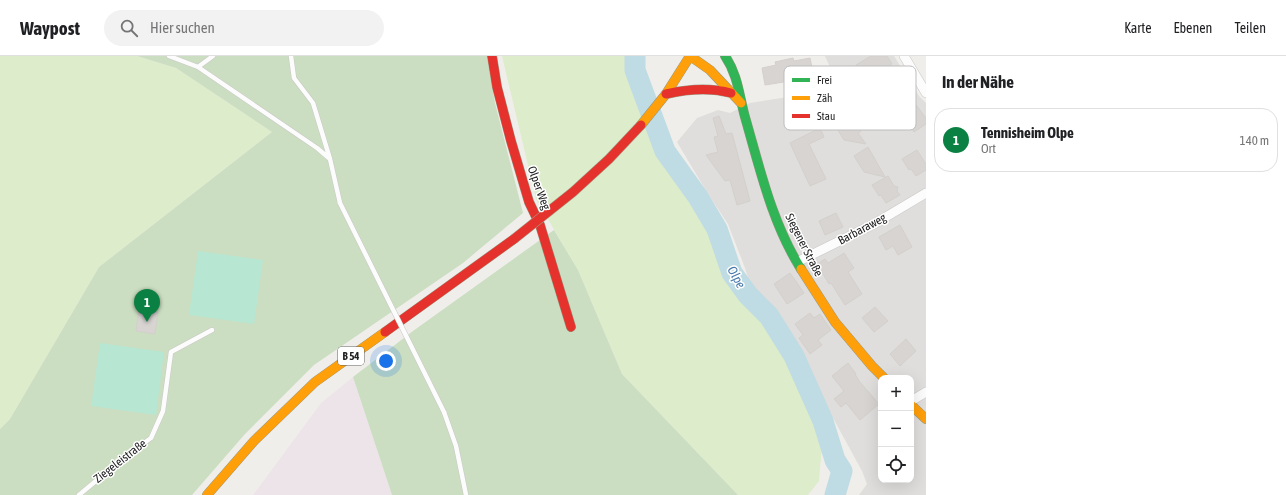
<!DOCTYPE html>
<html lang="de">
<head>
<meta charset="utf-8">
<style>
	:root { --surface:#fff; --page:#f2f2f2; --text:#202124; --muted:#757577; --line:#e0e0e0; --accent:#0b8043 }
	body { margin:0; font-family:"Asap Condensed",sans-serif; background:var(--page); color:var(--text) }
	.controls { position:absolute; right:12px; bottom:12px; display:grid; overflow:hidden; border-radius:8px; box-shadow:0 4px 16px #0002 }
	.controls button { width:36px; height:36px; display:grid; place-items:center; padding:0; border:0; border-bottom:1px solid var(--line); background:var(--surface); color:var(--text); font:20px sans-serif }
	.you { position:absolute; left:386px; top:305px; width:14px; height:14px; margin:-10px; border:3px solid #fff; border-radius:50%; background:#1a73e8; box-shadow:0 0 0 6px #1a73e833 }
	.badge { display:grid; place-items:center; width:26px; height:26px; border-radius:50%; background:var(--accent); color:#fff; font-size:13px; font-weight:700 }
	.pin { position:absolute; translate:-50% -33px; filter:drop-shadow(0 1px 2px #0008) }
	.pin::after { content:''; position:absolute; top:21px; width:14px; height:12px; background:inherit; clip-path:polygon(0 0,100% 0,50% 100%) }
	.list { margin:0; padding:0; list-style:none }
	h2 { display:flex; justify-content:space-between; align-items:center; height:52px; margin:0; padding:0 16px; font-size:17px }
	h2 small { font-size:13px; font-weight:400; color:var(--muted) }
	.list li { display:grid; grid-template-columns:26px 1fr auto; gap:12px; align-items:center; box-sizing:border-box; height:64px; margin:0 8px 8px; padding:0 8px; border:1px solid var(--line); border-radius:16px }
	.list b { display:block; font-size:15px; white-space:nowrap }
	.list p { margin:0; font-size:13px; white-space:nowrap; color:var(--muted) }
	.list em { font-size:13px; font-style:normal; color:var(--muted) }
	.icon { flex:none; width:22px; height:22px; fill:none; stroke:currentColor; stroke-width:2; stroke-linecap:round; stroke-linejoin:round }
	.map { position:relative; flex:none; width:926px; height:439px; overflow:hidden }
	header { display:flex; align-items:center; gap:24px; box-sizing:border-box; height:56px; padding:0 20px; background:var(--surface); border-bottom:1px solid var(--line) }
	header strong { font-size:19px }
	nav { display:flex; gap:22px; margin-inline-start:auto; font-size:14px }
	.search { width:280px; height:36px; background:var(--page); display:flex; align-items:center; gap:10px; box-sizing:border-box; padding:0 14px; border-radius:22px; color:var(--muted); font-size:15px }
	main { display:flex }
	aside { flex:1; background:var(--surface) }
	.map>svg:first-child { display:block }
	.residential { fill:#dfdedc; fill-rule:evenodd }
	.industrial { fill:#ede4e9 }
	.grass { fill:#ddeccb }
	.forest { fill:#cbdec1 }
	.pitch { fill:#b7e6d2 }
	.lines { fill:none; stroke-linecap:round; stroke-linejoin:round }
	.river { stroke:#bfdbe3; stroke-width:21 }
	.building { fill:#d7d4d2; stroke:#d3d0cc }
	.lane-casing { stroke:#c9c8c7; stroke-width:5.5 }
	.street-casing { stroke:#c9c8c7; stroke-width:10 }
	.fast-casing { stroke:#999a82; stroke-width:10 }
	.slow-casing { stroke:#999a82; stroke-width:10 }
	.jam-casing { stroke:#999a82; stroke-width:10 }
	.lane { stroke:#fdfcfc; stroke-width:4.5 }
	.street { stroke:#fdfcfc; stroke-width:9 }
	.fast { stroke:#30b455; stroke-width:9 }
	.slow { stroke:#ff9f0a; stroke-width:9 }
	.jam { stroke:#e5322d; stroke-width:9 }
	.lane-bridge-casing { stroke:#c9c8c7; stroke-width:5.5; stroke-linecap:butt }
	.jam-bridge-casing { stroke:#a79c86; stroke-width:10; stroke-linecap:butt }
	.lane-bridge { stroke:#fdfcfc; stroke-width:4.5 }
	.jam-bridge { stroke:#e5322d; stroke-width:9 }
	.labels { text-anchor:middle; stroke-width:3; stroke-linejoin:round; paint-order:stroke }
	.shield { fill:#fff; stroke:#646464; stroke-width:1 }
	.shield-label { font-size:11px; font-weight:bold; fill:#222 }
	.street-label { font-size:12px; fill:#222; stroke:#fff }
	.water-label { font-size:13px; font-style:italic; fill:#4a7aab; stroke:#fff }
	.key { fill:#fff; stroke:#bdbdbd; stroke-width:1 }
	.key-label { font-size:11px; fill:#222 }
</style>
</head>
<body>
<header>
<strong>Waypost</strong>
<div class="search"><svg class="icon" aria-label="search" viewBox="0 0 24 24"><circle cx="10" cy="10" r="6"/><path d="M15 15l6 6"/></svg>Hier suchen</div>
<nav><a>Karte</a><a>Ebenen</a><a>Teilen</a></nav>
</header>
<main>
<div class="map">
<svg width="926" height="439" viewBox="0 0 926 439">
	<rect width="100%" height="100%" fill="#f0eeeb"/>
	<!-- residential -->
	<path class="residential" d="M825 0H894L919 40 926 47V439H859L867 428 862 415 781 267 752 235 745 212 728 168 708 138 677 86 697 62 718 54 730 57 750 47 788 41 791 54 813 49 820 63 847 49ZM881 322H911V424H881Z"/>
	<!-- industrial -->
	<path class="industrial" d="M353 321 392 439H253L321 347Z"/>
	<!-- grass -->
	<path class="grass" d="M0 0H137L176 12 272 76 99 211 10 363 0 373Z
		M502 0H629L630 14 660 97 694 144 710 170 727 215 739 237 763 261 785 296 822 390 819 425 808 439H738L622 318 578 214 536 143Z"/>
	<!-- forest -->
	<path class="forest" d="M137 0H487L495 47 523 157 463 207 314 309 245 378 192 439H0V373L10 363 99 211 272 76 176 12Z
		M554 174 578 214 622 318 738 439H392L353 321 413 275Z"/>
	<!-- pitch -->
	<path class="pitch" d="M198 195 263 204 254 268 189 259Z
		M100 287 164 296 156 359 91 350Z"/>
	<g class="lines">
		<!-- river -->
		<path class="river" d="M635 0V14L665 95 698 141 717 173 732 217 748 239 769 260 794 300 823 365 835 404 842 415 835 439"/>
	</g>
	<!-- building -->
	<path class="building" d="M871 0H887L892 8 865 24 856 9Z
		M793 2 794 5 810 2 818 41 800 45 796 24 765 29 762 12 776 9 775 6Z
		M898 25 926 62V68L914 76 897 52 894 54 890 49 889 50 880 38Z
		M851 59 861 75 858 77 866 88 844 84 835 69Z
		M719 60 726 78 732 77 750 145 737 149 730 124 725 125 706 99 718 96 714 81 718 80 713 62Z
		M820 72 824 81 809 88 826 123 810 130 790 87Z
		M868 91 872 98 885 121 864 116 854 100Z
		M917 94 926 108V114L916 120 911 113 909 114 902 103Z
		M888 120 894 130 898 131 897 135 900 139 886 147 881 139 879 140 872 129Z
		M836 157 843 171 825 179 819 165Z
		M900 169 912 191 898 199 893 190 886 194 879 181Z
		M844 197 854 212 848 216 862 238 845 249 831 227 829 228 817 208 825 203 828 207Z
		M790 217 804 237 787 248 774 228Z
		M875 251 888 265 874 276 862 262Z
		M139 253 158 256 155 278 136 275Z
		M810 257 814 262 820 258 831 274 818 284 822 289 810 298 799 282 803 279 795 268Z
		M906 283 916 295 900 310 890 298Z
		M848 307 856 318H855L859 325 879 348 860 364 846 347 841 351 834 343 844 335 832 320Z"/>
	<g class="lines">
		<defs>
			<path id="lane" d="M169 0 198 11 317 92 330 103 340 147
				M291 0 294 22 313 47 330 103
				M198 11 213 0
				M829 48C842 51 896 19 911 11
				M444 356 456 390 466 439
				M79 439 127 399 151 382 163 355 171 296 212 274"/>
			<path id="street" d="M904 0 926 37
				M797 206 874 168 926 137
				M911 345 926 336"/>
			<path id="fast" d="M725 0C738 19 739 39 745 61 760 113 772 167 801 213"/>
			<path id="slow" d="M690 0 710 14 741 47
				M641 69 666 38 690 0
				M801 213 835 266 872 310 884 322
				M911 349 926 363
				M207 439 254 385 315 326 385 276"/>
			<path id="jam" d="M492 0 497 31 511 85 529 146 540 169 571 271
				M666 38C688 33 709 31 731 37
				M385 276 514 183"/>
		</defs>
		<!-- lane casing -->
		<use href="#lane" class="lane-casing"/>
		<!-- street casing -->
		<use href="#street" class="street-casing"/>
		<!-- fast casing -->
		<use href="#fast" class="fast-casing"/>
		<!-- slow casing -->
		<use href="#slow" class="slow-casing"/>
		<!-- jam casing -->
		<use href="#jam" class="jam-casing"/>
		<!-- lane -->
		<use href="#lane" class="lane"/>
		<!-- street -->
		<use href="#street" class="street"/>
		<!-- fast -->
		<use href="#fast" class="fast"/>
		<!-- slow -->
		<use href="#slow" class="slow"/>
		<!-- jam -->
		<use href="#jam" class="jam"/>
		<defs>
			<path id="lane-bridge" d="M340 147 444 356"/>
			<path id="jam-bridge" d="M514 183 573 136 609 103 641 69"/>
		</defs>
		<!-- lane-bridge casing -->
		<use href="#lane-bridge" class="lane-bridge-casing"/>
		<!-- jam-bridge casing -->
		<use href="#jam-bridge" class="jam-bridge-casing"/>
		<!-- lane-bridge -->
		<use href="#lane-bridge" class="lane-bridge"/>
		<!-- jam-bridge -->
		<use href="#jam-bridge" class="jam-bridge"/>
	</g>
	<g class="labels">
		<!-- shield labels -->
		<rect class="shield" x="338" y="291" width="26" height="18" rx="3"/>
		<g class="shield-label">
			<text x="351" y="304">B 54</text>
		</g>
		<!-- street labels -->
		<g class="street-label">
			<text transform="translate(539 132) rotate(70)" y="4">Olper Weg</text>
			<text transform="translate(862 173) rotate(-28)" y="4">Barbaraweg</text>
			<text transform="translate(804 189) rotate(63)" y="4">Siegener Straße</text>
			<text transform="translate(120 405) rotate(-38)" y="4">Ziegeleistraße</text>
		</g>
		<!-- water labels -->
		<g class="water-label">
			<text transform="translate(737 221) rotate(61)" y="5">Olpe</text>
		</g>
	</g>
	<!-- legend -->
	<rect x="784" y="10" width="132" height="64" rx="6" class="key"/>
	<rect x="792" y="22" width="18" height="4" fill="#30b455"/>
	<rect x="792" y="40" width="18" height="4" fill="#ff9f0a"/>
	<rect x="792" y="58" width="18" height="4" fill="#e5322d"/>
	<g class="key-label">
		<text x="817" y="28">Frei</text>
		<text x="817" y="46">Zäh</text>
		<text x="817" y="64">Stau</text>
	</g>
</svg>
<div class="controls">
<button>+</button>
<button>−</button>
<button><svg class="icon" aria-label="locate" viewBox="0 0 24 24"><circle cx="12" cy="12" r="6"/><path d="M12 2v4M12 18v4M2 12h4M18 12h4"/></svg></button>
</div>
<div class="you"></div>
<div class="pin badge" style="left:147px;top:266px">1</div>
</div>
<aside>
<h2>In der Nähe<small></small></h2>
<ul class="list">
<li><span class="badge">1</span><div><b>Tennisheim Olpe</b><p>Ort</p></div><em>140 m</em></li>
</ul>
</aside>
</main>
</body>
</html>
